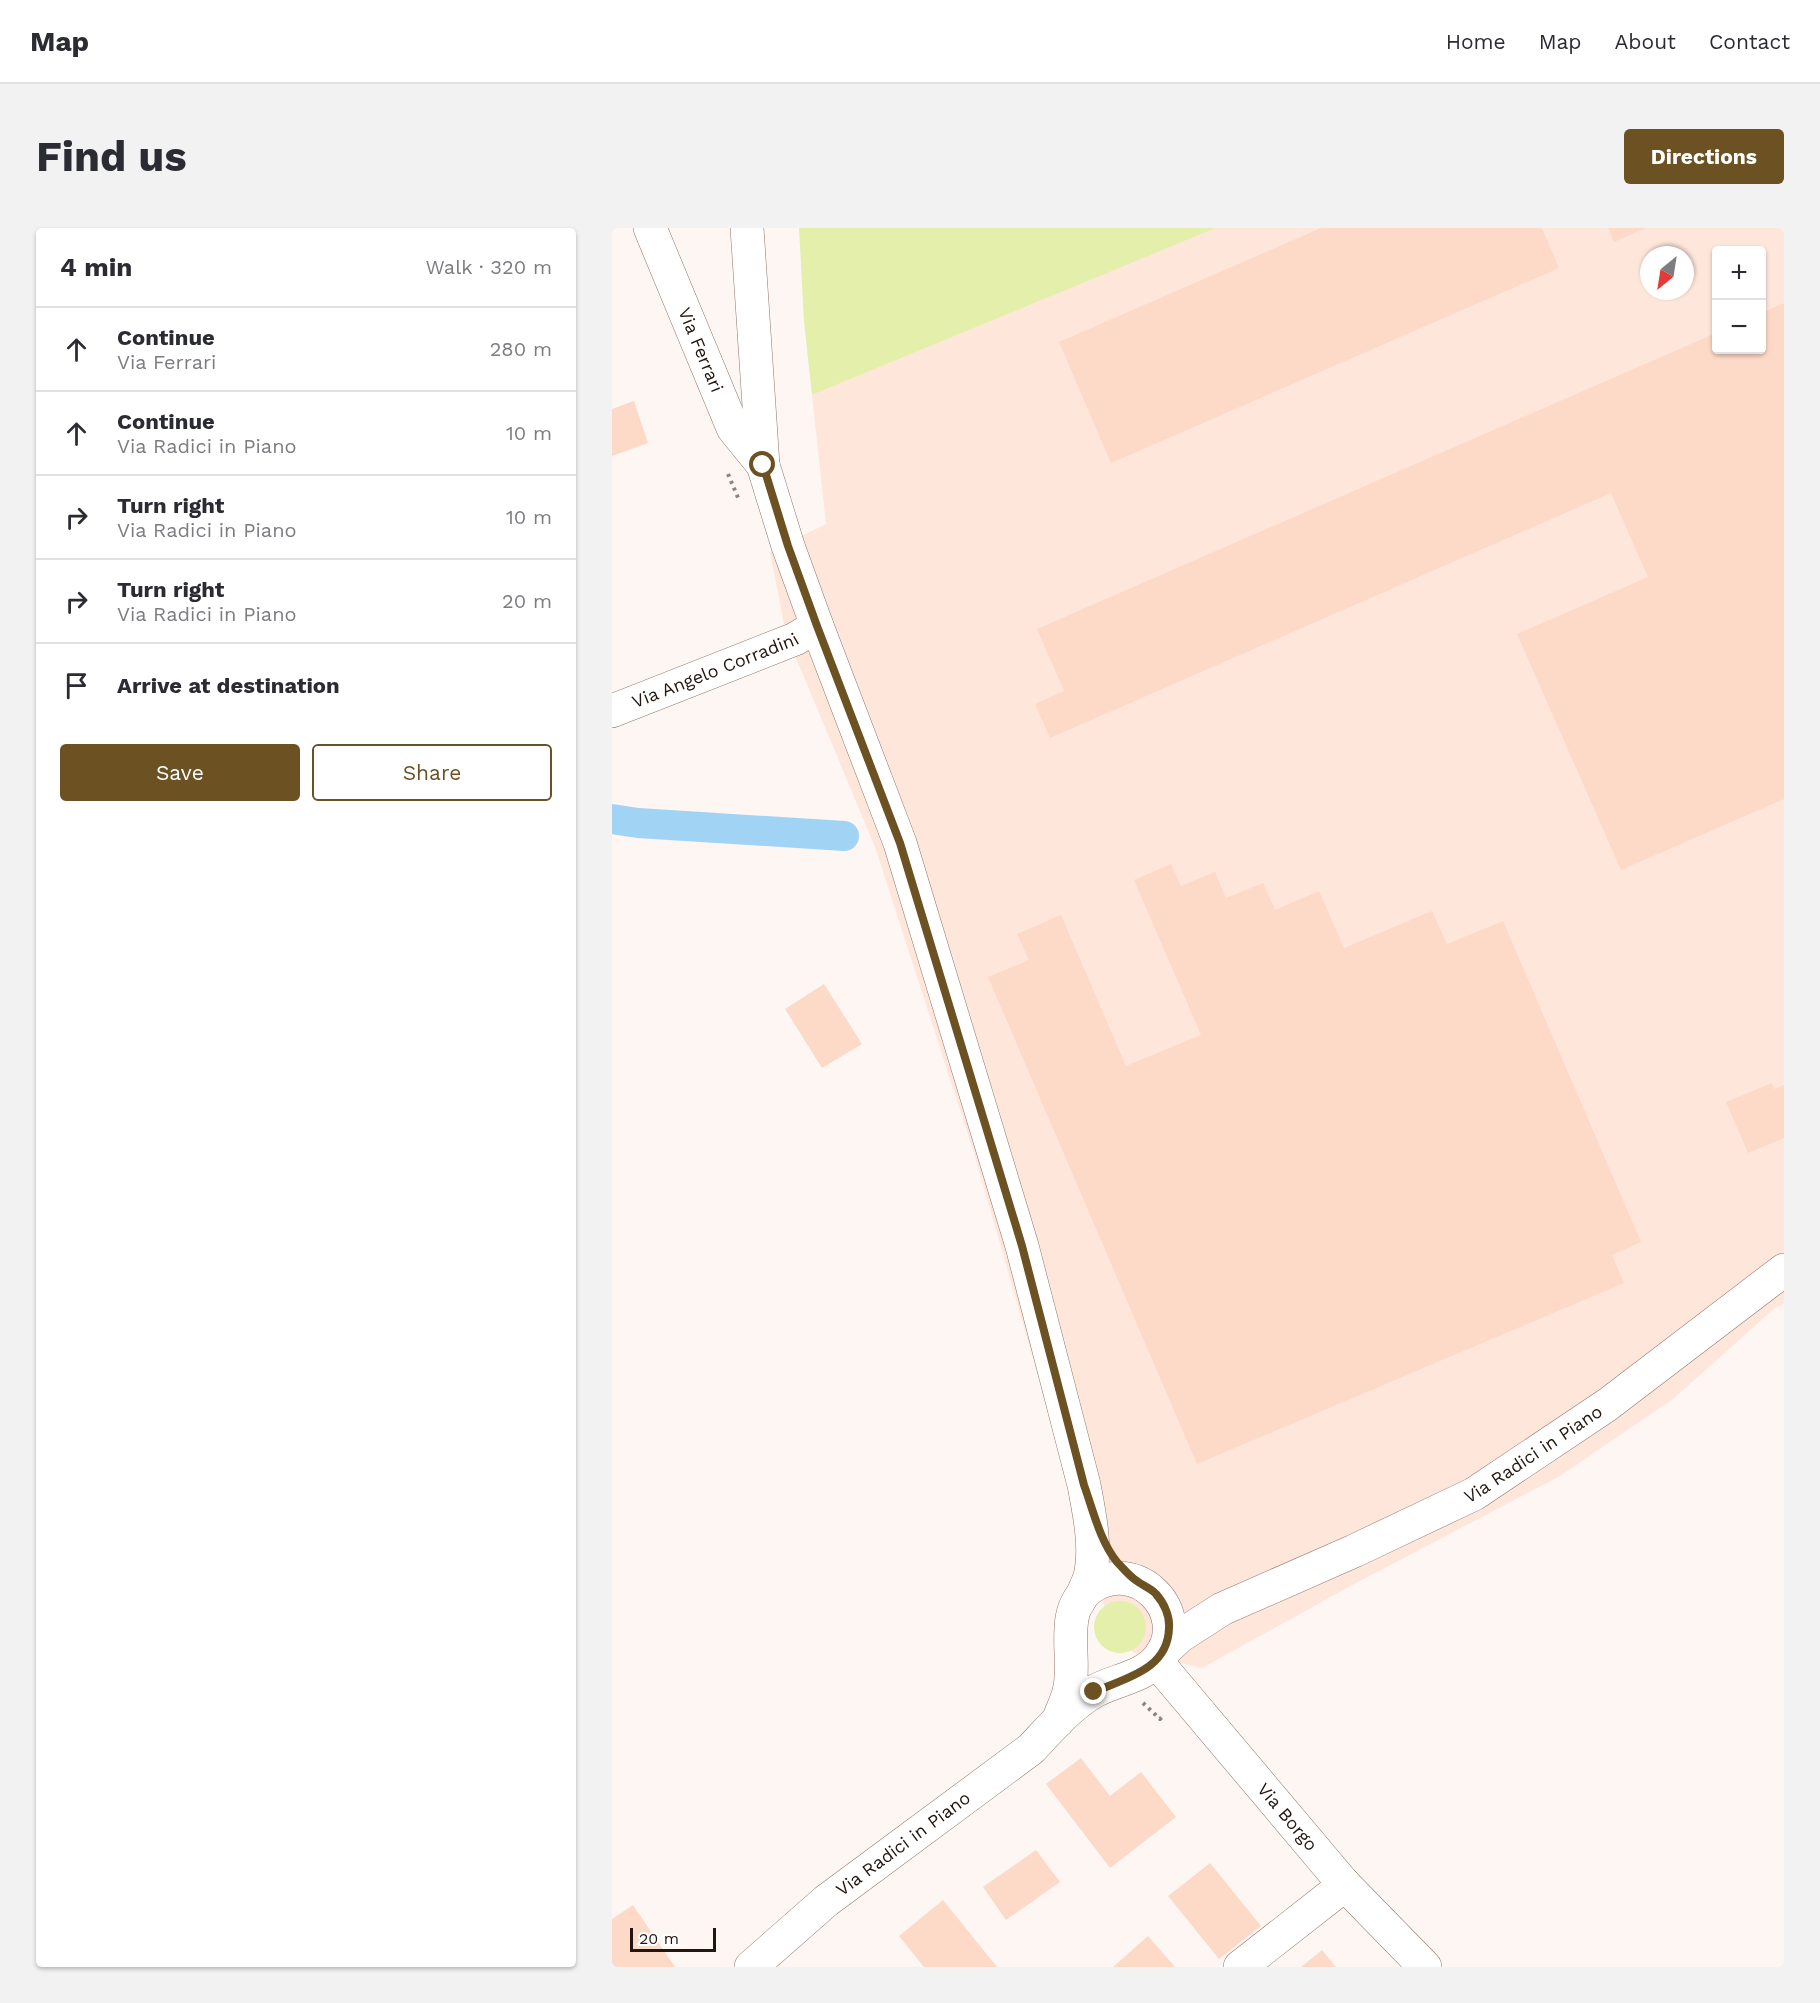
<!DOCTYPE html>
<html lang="en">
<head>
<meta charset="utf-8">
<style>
	:root { --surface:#fff; --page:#f2f2f3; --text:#2b2b33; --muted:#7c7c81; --line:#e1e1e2; --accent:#6c5223 }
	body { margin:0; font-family:"Work Sans",sans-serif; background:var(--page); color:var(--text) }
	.controls { position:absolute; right:18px; top:18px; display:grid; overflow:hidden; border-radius:6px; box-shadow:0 2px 4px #0004 }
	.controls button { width:54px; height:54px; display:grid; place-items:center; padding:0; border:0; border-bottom:2px solid var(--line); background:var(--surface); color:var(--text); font:30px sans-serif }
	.compass { position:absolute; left:1028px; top:18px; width:54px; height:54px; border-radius:50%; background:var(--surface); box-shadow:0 2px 4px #0004; rotate:210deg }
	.scale { position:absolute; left:18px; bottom:15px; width:86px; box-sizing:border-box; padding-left:6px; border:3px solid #211610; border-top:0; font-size:16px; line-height:21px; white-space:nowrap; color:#211610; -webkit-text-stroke:4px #fff; paint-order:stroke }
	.stop { position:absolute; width:18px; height:18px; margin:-14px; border:4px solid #6c5223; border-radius:50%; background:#fff }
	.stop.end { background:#6c5223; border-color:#fff; box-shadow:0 2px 6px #0008 }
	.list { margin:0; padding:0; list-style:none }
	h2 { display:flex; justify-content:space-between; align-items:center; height:78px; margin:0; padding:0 24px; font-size:26px }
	h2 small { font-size:20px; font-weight:400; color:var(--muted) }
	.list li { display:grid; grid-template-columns:39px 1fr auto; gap:18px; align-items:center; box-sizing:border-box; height:84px; padding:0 24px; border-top:2px solid var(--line) }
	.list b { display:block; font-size:22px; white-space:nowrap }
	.list p { margin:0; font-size:20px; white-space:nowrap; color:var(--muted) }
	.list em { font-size:20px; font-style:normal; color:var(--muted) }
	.actions { display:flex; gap:12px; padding:18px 24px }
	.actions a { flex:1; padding:14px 0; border:2px solid var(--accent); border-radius:6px; text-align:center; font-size:21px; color:var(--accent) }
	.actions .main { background:var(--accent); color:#fff }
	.icon { flex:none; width:33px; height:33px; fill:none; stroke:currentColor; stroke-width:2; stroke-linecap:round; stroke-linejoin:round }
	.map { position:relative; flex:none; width:1172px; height:1739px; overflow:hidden; border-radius:6px }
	header { display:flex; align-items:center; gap:36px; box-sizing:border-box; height:84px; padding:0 30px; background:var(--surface); border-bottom:2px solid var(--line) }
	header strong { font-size:28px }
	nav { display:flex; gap:33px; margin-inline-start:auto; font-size:21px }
	.intro { display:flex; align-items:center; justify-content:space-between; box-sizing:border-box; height:144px; padding:0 36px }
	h1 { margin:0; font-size:42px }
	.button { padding:15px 27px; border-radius:6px; background:var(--accent); color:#fff; font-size:21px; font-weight:700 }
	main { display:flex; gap:36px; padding:0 36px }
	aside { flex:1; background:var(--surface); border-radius:6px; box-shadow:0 2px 4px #0004 }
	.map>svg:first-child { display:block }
	.built { fill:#fee6db; fill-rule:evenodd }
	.green { fill:#e3efaa }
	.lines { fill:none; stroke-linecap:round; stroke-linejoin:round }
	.canal { stroke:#a1d4f4; stroke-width:30 }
	.building { fill:#fdd9c8 }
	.minor-casing { stroke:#927669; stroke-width:34 }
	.path { stroke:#8d8480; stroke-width:4; stroke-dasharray:3 4.5; stroke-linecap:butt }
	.minor { stroke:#fff; stroke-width:33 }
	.route { stroke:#6c5223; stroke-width:8 }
	.labels { text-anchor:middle; stroke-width:6; stroke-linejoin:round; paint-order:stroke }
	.street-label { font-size:18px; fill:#211610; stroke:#fff }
</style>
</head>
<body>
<header>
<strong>Map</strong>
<nav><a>Home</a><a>Map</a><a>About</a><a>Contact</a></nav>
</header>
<div class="intro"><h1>Find us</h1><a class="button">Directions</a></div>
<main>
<aside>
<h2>4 min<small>Walk · 320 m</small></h2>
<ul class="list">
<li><svg class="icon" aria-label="ahead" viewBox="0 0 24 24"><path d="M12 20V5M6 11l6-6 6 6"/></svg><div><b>Continue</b><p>Via Ferrari</p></div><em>280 m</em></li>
<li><svg class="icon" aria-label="ahead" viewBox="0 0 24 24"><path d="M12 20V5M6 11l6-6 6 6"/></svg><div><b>Continue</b><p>Via Radici in Piano</p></div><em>10 m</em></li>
<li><svg class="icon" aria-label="right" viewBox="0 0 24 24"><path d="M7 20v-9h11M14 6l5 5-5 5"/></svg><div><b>Turn right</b><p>Via Radici in Piano</p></div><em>10 m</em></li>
<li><svg class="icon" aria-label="right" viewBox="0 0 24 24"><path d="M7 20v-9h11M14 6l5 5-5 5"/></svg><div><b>Turn right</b><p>Via Radici in Piano</p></div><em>20 m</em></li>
<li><svg class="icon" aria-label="arrive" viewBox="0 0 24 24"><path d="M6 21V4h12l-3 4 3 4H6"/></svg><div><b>Arrive at destination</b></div></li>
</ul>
<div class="actions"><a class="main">Save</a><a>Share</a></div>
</aside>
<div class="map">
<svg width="1172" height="1739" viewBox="0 0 1172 1739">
	<rect width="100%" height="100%" fill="#fdf6f3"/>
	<!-- built -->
	<path class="built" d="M604 0H1172V1075L1163 1080 1061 1171 948 1248 744 1355 590 1440 522 1425 500 1406 362 925 263 619 174 406 158 324 214 296 200 167ZM1104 22H1150V122H1104ZM1037 27H1073V63H1037Z"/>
	<!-- green -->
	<path class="green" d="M187 0H604L200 167 192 93Z
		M482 1399a26 26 0 1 1 52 0a26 26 0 1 1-52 0Z"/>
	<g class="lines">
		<!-- canal -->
		<path class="canal" d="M0 591 26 595 232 608"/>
	</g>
	<!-- building -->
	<path class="building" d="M709 0H930L947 40 499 235 447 114Z
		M996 0H1034L1002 14Z
		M1172 75V571L1009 642 905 406 1036 349 999 265 438 510 423 476 452 463 425 401 1104 105V122H1150V85Z
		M22 173 36 215 0 228V181Z
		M559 636 569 658 603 644 614 670 651 655 663 682 707 663 732 720 820 683 835 716 891 693 1029 1014 1000 1027 1012 1055 585 1236 376 749 417 732 405 706 449 687 514 838 589 807 522 652Z
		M212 756 250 816 210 840 173 781Z
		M1160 855 1162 861 1172 857V910L1136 925 1114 874Z
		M469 1530 498 1568 529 1544 564 1589 498 1640 434 1556Z
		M424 1622 448 1654 394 1692 371 1659Z
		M598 1635 649 1698 607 1731 556 1668Z
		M331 1672 385 1739H312L287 1708Z
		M21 1677 63 1739H0V1691Z
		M536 1708 563 1739H501Z
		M710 1722 724 1739H689Z"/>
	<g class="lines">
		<defs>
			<g id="minor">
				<path id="s1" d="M38 0 121 200 151 237"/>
				<path d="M135 0 151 237 176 318 205 398 288 615 410 1018 472 1257C477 1284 484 1316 479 1344 477 1355 471 1365 466 1375"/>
				<path id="s2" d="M0 483 183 411 205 398"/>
				<path id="s3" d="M550 1425 568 1408 610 1381 742 1323 862 1266 995 1177 1172 1042"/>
				<path id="s4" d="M544 1433 731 1655 813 1739"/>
				<path id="s5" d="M139 1739 214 1673 419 1521C438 1501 458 1477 483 1463 503 1452 532 1449 547 1430 581 1385 524 1327 478 1360 447 1383 464 1426 458 1459 456 1471 450 1482 446 1493"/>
				<path d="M628 1739 725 1663 731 1655"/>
			</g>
		</defs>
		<!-- minor casing -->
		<use href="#minor" class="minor-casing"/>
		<!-- path -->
		<path class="path" d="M116 246 127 272
			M531 1475 548 1491 552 1487"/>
		<!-- minor -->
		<use href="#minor" class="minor"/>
	</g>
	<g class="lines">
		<!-- route -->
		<path class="route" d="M151 237 176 318 205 398 288 615 410 1018 472 1257C481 1282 488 1313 505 1334 511 1340 518 1349 525 1353 531 1358 539 1360 544 1366 552 1375 558 1388 557 1400 556 1442 513 1450 482 1464"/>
	</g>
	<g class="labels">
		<!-- street labels -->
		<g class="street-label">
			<text dy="6" stroke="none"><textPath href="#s1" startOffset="132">Via Ferrari</textPath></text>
			<text dy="6" stroke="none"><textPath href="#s2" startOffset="111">Via Angelo Corradini</textPath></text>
			<text dy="6" stroke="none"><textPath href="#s3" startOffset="423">Via Radici in Piano</textPath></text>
			<text dy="6" stroke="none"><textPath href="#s4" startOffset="204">Via Borgo</textPath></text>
			<text dy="6" stroke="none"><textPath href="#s5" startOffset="196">Via Radici in Piano</textPath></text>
		</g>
	</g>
</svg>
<div class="controls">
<button>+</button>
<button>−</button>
</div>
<svg class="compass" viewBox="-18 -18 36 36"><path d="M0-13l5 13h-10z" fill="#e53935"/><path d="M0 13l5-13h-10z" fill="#7c7c81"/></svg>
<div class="scale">20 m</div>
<div class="stop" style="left:151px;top:237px"></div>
<div class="stop end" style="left:482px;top:1464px"></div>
</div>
</main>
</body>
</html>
